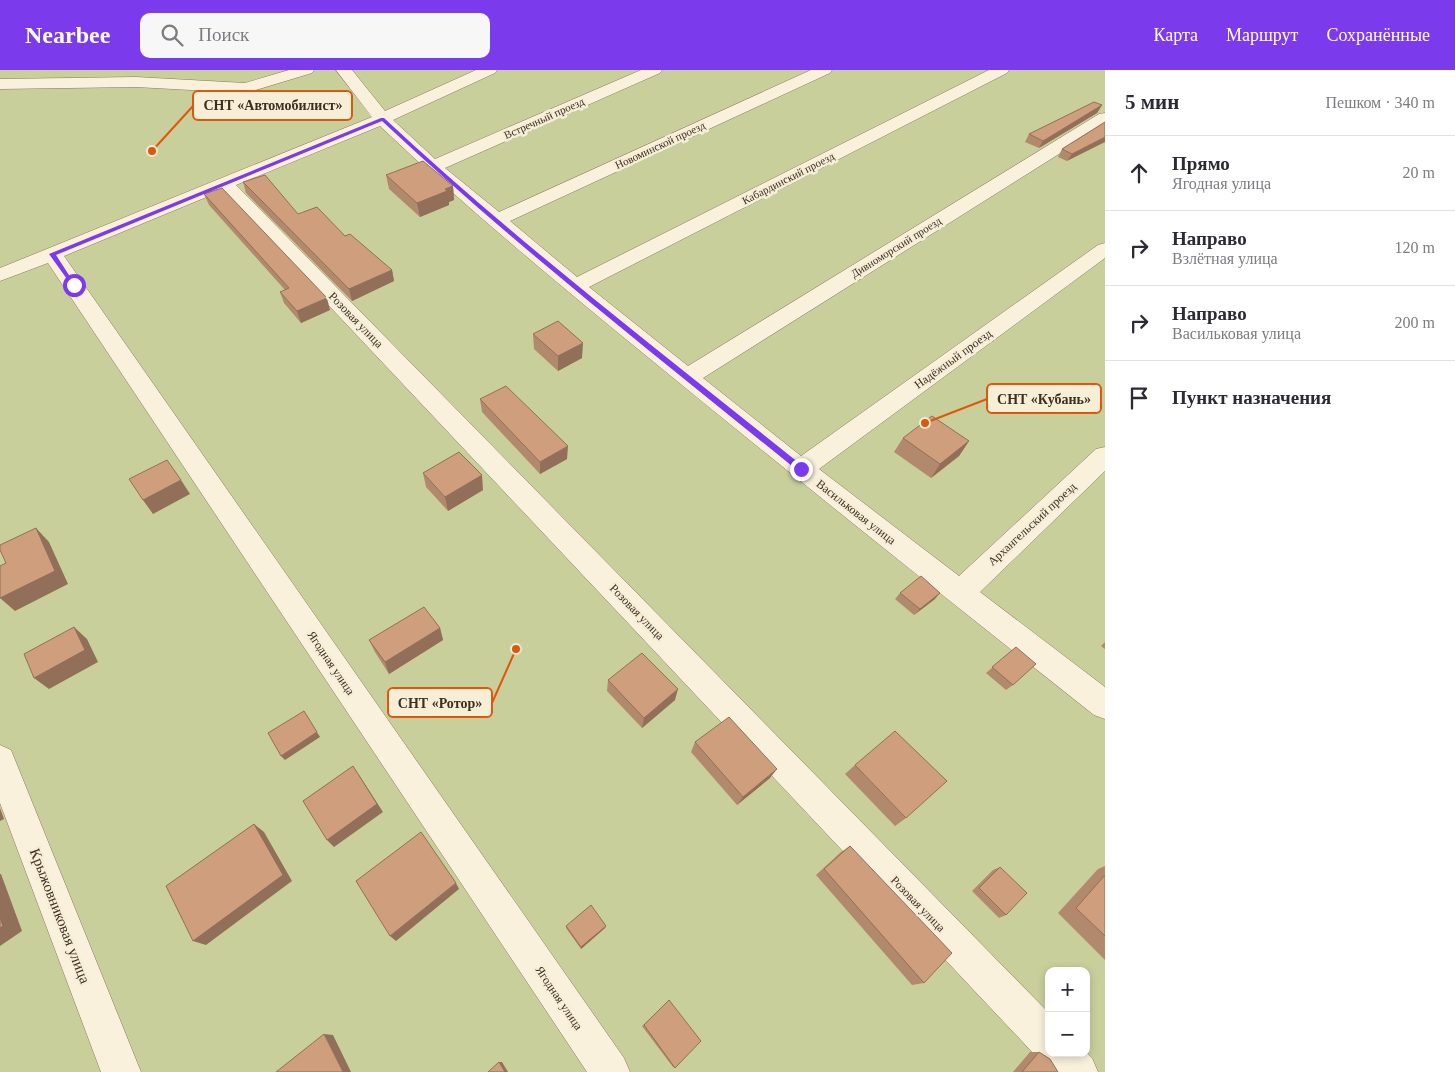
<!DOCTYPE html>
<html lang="ru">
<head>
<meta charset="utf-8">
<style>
	:root { --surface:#fff; --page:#f7f7f7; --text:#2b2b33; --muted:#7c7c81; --line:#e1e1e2; --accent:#7c3aed }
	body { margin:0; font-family:Georgia,serif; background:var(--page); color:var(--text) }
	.controls { position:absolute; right:15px; bottom:15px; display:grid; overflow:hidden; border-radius:10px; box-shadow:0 2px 8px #0003 }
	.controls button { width:45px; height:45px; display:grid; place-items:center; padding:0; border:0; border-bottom:1px solid var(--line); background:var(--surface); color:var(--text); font:25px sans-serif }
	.stop { position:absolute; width:15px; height:15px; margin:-11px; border:4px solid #7c3aed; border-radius:50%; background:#fff }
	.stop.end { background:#7c3aed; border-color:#fff; box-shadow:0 1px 5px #0008 }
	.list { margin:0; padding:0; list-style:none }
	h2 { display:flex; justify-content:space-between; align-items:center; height:65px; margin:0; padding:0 20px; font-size:21px }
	h2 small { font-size:16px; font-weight:400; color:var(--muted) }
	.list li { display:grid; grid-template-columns:32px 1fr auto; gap:15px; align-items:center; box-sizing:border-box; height:75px; padding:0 20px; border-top:1px solid var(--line) }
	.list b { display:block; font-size:19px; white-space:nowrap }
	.list p { margin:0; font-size:16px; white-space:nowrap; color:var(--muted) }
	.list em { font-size:16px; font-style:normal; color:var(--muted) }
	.icon { flex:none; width:28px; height:28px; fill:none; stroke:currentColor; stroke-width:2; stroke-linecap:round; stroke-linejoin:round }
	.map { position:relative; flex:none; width:1105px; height:1002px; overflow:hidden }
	header { display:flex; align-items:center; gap:30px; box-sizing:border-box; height:70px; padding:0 25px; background:var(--accent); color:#fff }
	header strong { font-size:24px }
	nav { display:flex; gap:28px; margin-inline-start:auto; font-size:18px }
	.search { width:350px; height:45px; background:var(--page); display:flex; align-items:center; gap:12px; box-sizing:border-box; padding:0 18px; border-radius:10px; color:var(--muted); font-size:19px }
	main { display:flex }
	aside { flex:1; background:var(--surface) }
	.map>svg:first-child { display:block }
	.green { fill:#c9cf9b; fill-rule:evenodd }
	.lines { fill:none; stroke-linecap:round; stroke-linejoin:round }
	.minor-casing { stroke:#8d765c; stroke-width:1 }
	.minor { fill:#faf1dc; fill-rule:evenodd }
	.wall { fill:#b2896c }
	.shaded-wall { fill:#916f58 }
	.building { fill:#cf9f7d; stroke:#916f58 }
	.route { fill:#7c3aed }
	.labels { text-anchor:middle; stroke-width:5; stroke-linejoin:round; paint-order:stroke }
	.far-street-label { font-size:11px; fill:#3d2e20; stroke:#f7eed8 }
	.street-label { font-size:12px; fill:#3d2e20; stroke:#f7eed8 }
	.near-street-label { font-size:15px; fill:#3d2e20; stroke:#f7eed8 }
	.leader { fill:none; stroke:#df570d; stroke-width:2 }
	.callout-dot { fill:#df570d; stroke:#f7eed8; stroke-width:2 }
	.callout { fill:#f7eed8; stroke:#df570d; stroke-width:2 }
	.callout-label { font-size:14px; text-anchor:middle; font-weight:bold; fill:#3d2e20 }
</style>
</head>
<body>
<header>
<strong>Nearbee</strong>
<div class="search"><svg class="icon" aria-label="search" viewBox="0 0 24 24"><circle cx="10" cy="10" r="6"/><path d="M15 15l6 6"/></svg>Поиск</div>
<nav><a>Карта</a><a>Маршрут</a><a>Сохранённые</a></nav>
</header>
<main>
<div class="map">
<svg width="1105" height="1002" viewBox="0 0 1105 1002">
	<rect width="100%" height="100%" fill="#f0e4c8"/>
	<!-- green -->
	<path class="green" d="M0 0H1105V1002H0ZM1049 901H1086V983H1049Z"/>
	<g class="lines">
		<defs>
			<path id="minor" d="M289 0H314L312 3 246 23 136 17 0 19V9L136 7 245 13Z
				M336 0H352L385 41 476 0H497L495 3 393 50 435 89 641 0H662L660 3 445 98 499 142 811 0H832L830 3 510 151 577 207 989 0H1009L1007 3 589 217 688 296 1099 44 1105 43V55L703 308 801 386 1098 175 1105 173V188L819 399 959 506 1096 379 1105 377V401L980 522 1105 617V649L1094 645C943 526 793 406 644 284 554 210 464 136 380 56L236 115 1049 943V983L1086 982 1092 988 1098 1002H1051L1042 988 1035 985 221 121 64 186 624 988 630 1002H587L48 193 0 211V198L372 47Z
				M0 675 11 680 141 1002H101L0 733Z"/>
		</defs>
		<!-- minor casing -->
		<use href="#minor" class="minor-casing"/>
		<!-- minor -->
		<use href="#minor" class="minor"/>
	</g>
	<!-- wall -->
	<path class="wall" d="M1102 35 1097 43 1039 78 1025 72 1029 64Z
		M1105 52 1067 91 1058 87 1062 79Z
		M386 105 453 116 454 130 449 132V135L420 147 389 119Z
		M243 112 298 144 345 166 392 200 394 211 352 231 246 123Z
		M204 124 330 240 301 253 284 233 280 222 285 220 209 135Z
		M533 264 582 288 558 301 534 279Z
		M480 329 567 389 540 404 482 342Z
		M903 368 969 371 959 386 931 408 894 382Z
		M423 403 483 420 448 441 426 417Z
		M900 523 935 529 914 545 895 529Z
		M440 558 443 570 389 604 375 582 369 570Z
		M1105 572V579L1101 576Z
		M1016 577 1013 615 1006 620 986 603Z
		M608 610 675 630 642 658 607 621Z
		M695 672 770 708 737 735 691 682Z
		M855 695 906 748 895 756 845 704Z
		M850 776 924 913 912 915 816 805 841 782Z
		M1105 796V890L1058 843 1098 799Z
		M1000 797 1006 845 999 848 972 821 993 800Z
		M566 856H606L605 858 581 879 566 858Z
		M669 930 675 998 673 997 642 956 667 932Z
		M1030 982H1039L1058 1002H1013Z"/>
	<!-- shaded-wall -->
	<path class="shaded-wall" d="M1102 35 1097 43 1039 78 1043 71Z
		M1105 67V72L1067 91 1072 84Z
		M453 116 454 130 449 132V135L420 147 417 133Z
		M392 200 394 211 352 231 349 219Z
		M327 228 330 240 301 253 297 241Z
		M583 273 582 288 558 301V286Z
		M969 371 959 386 931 408 940 394Z
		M568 376 567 389 540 404V392Z
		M482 405 483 420 448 441 445 427Z
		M181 410 190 424 153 444 143 430Z
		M36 458 49 472 68 514 15 541 0 528Z
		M940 523 935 529 914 545 920 539Z
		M74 557 87 569 98 592 49 619 34 608Z
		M440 558 443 570 389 604 385 592Z
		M678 619 675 630 642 658 644 648Z
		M304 641 320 667 285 690 281 686Z
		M777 699 770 708 737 735 743 727Z
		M359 705 383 742 334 777 327 770Z
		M0 738 4 749 0 751Z
		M254 754 264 762 292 811 206 875 193 871Z
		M0 804H1L22 861 0 876Z
		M456 813 459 819 396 871 390 866Z
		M606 856 605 858 581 879V877Z
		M324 964 333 965 351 1002H343Z
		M499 992H502L508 1002H505Z"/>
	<!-- building -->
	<path class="building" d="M1094 32 1102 35 1043 71 1029 64Z
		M1105 52V67L1072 84 1062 79Z
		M423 91 453 116 445 119 447 121 417 133 386 105Z
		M265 105 298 144 317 137 345 166 350 164 392 200 349 219 243 112Z
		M222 118 327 228 297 241 280 222 289 218 204 124Z
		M558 251 583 273 558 286 533 264Z
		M506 316 568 376 540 392 480 329Z
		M932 346 969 371 940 394 903 368Z
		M459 382 482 405 445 427 423 403Z
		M167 390 181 410 143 430 129 409Z
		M36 458 55 501 0 528V496L6 493 0 480V475Z
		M921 506 940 523 920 539 900 523Z
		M424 537 440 558 385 592 369 570Z
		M74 557 85 580 34 608 24 584Z
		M1016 577 1036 594 1013 615 992 597Z
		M642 583 678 619 644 648 608 610Z
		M304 641 317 662 281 686 268 663Z
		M729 647 777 699 743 727 695 672Z
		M895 661 947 711 906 748 855 695Z
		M353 696 377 734 327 770 303 731Z
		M254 754 283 805 193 871 166 816Z
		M421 762 456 813 390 866 356 811Z
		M850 776 952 883 924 913 824 799Z
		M1000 797 1027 823 1006 845 979 818Z
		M1105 805V866L1076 838Z
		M591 835 606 856 581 877 566 856Z
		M0 848 3 856 0 858Z
		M669 930 701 971 675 998 644 955Z
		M324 964 343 1002H276Z
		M1039 982 1050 989 1058 1002H1022Z
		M499 992 505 1002H488Z"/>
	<!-- route -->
	<path class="route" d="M381 48H384C517 172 662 283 804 397V401H798C658 287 514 175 382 51L56 185 76 216H72L49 184Z"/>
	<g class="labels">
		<!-- far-street labels -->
		<g class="far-street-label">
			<text transform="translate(544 48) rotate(-24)" y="4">Встречный проезд</text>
			<text transform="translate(660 75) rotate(-25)" y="4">Новоминской проезд</text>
			<text transform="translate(788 108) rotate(-27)" y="4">Кабардинский проезд</text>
			<text transform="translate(896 177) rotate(-32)" y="4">Дивноморский проезд</text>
		</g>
		<!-- street labels -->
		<g class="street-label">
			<text transform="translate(356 250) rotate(46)" y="4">Розовая улица</text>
			<text transform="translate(953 289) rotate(-36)" y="4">Надёжный проезд</text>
			<text transform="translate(856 442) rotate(38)" y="4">Васильковая улица</text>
			<text transform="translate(1032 454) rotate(-43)" y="4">Архангельский проезд</text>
			<text transform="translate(637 542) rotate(46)" y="4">Розовая улица</text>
			<text transform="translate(331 593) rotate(56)" y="4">Ягодная улица</text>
			<text transform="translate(918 834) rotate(46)" y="4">Розовая улица</text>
			<text transform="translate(559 928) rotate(56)" y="4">Ягодная улица</text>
		</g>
		<!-- near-street labels -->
		<g class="near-street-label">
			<text transform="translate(60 846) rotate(69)" y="5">Крыжовниковая улица</text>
		</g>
	</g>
	<!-- callouts -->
	<path class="leader" d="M152 81L193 36M925 353L987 329M516 579L492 633"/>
	<g class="callout-dot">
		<circle cx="152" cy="81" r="5"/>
		<circle cx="925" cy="353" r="5"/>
		<circle cx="516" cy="579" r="5"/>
	</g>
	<g class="callout">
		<rect x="193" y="21" width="159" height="29" rx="5"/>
		<rect x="987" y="314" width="114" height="29" rx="5"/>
		<rect x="388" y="618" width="104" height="29" rx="5"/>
	</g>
	<g class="callout-label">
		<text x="273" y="40">СНТ «Автомобилист»</text>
		<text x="1044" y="334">СНТ «Кубань»</text>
		<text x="440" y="638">СНТ «Ротор»</text>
	</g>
</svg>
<div class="controls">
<button>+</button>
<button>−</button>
</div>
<div class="stop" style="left:74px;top:215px"></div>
<div class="stop end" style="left:801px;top:399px"></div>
</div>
<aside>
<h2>5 мин<small>Пешком · 340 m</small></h2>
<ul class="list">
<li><svg class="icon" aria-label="ahead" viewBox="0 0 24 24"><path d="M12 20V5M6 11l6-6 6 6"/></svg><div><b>Прямо</b><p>Ягодная улица</p></div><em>20 m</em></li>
<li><svg class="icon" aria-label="right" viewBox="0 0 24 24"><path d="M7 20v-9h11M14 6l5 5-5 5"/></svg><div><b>Направо</b><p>Взлётная улица</p></div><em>120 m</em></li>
<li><svg class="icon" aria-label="right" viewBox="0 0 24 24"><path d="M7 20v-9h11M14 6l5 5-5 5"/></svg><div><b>Направо</b><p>Васильковая улица</p></div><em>200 m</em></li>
<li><svg class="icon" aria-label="arrive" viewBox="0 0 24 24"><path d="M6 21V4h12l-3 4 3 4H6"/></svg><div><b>Пункт назначения</b></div></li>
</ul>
</aside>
</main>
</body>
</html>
